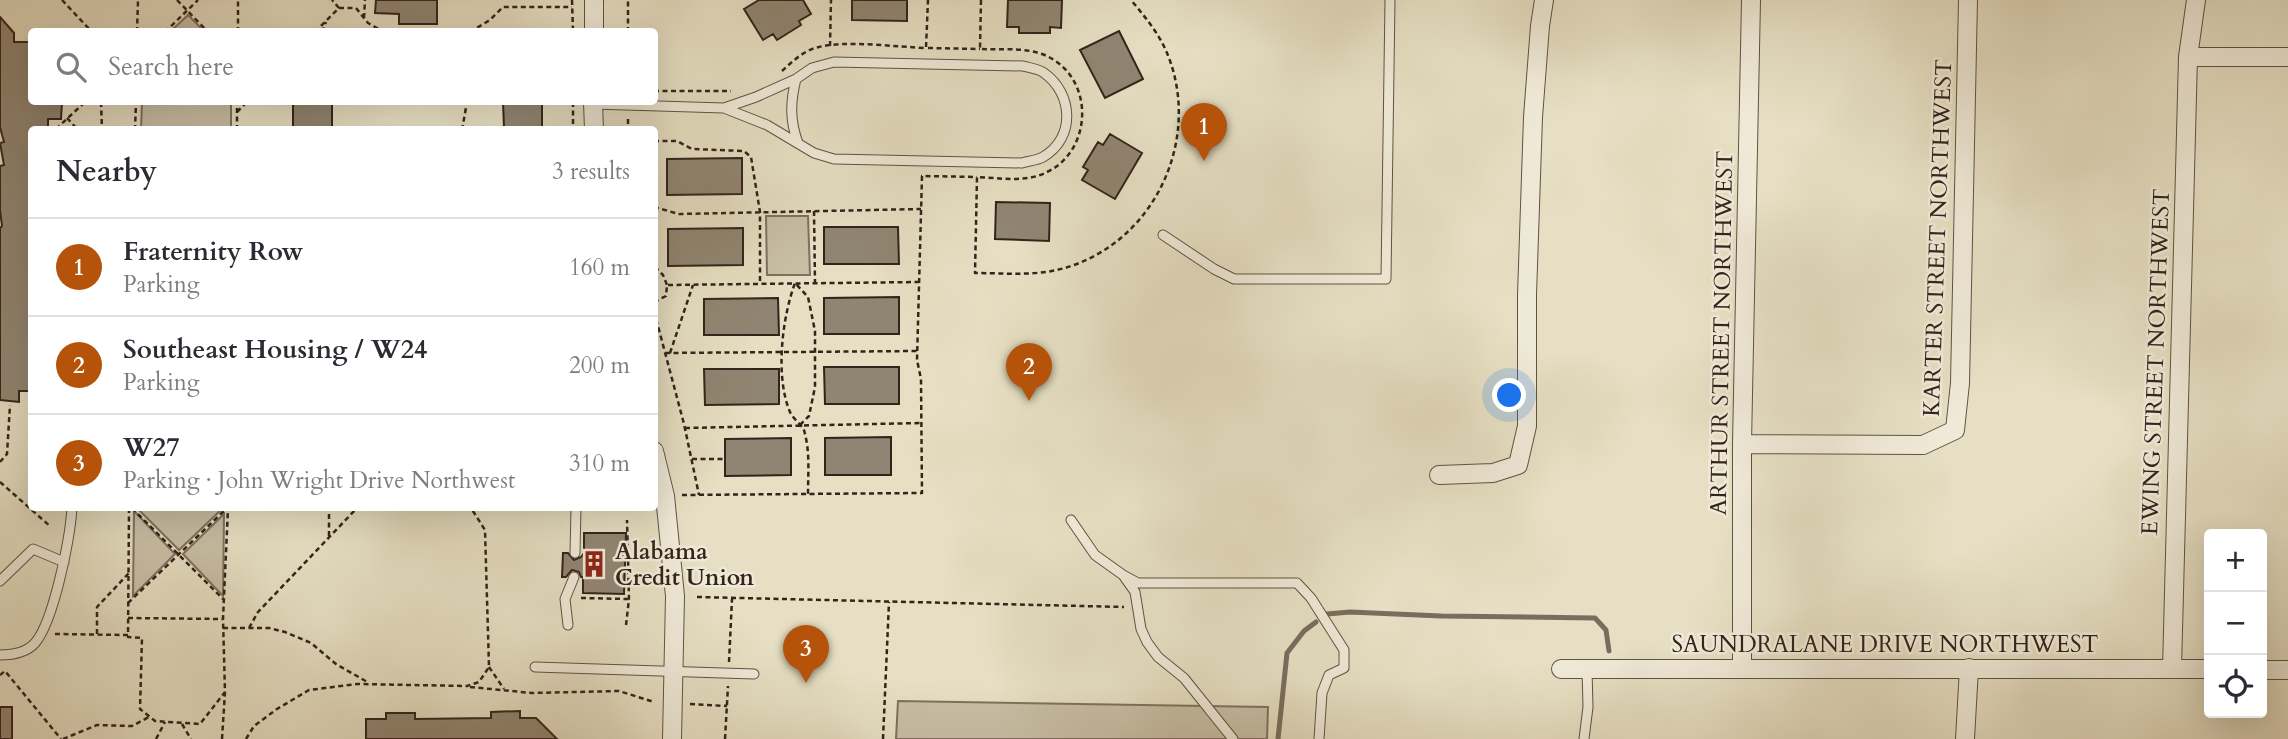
<!DOCTYPE html>
<html lang="en">
<head>
<meta charset="utf-8">
<style>
	:root { --surface:#fff; --page:#f7f7f7; --text:#2b2b33; --muted:#7c7c81; --line:#e1e1e2; --accent:#b45309 }
	body { margin:0; font-family:Cardo,serif; background:var(--page); color:var(--text) }
	.controls { position:absolute; right:21px; bottom:21px; display:grid; overflow:hidden; border-radius:7px; box-shadow:0 7px 28px #0002 }
	.controls button { width:63px; height:63px; display:grid; place-items:center; padding:0; border:0; border-bottom:2px solid var(--line); background:var(--surface); color:var(--text); font:35px sans-serif }
	.you { position:absolute; left:1510px; top:396px; width:24px; height:24px; margin:-18px; border:5px solid #fff; border-radius:50%; background:#1a73e8; box-shadow:0 0 0 10px #1a73e833 }
	.badge { display:grid; place-items:center; width:46px; height:46px; border-radius:50%; background:var(--accent); color:#fff; font-size:23px; font-weight:700 }
	.pin { position:absolute; translate:-50% -58px; filter:drop-shadow(0 2px 4px #0008) }
	.pin::after { content:''; position:absolute; top:37px; width:24px; height:21px; background:inherit; clip-path:polygon(0 0,100% 0,50% 100%) }
	.list { margin:0; padding:0; list-style:none }
	h2 { display:flex; justify-content:space-between; align-items:center; height:91px; margin:0; padding:0 28px; font-size:30px }
	h2 small { font-size:23px; font-weight:400; color:var(--muted) }
	.list li { display:grid; grid-template-columns:46px 1fr auto; gap:21px; align-items:center; box-sizing:border-box; height:98px; padding:0 28px; border-top:2px solid var(--line) }
	.list b { display:block; font-size:26px; white-space:nowrap }
	.list p { margin:0; font-size:23px; white-space:nowrap; color:var(--muted) }
	.list em { font-size:23px; font-style:normal; color:var(--muted) }
	.icon { flex:none; width:38px; height:38px; fill:none; stroke:currentColor; stroke-width:2; stroke-linecap:round; stroke-linejoin:round }
	.map { position:relative; flex:none; width:2288px; height:739px; overflow:hidden }
	.search { position:absolute; background:var(--surface); box-shadow:0 7px 28px #0002; left:28px; top:28px; width:630px; height:77px; display:flex; align-items:center; gap:18px; box-sizing:border-box; padding:0 24px; border-radius:7px; color:var(--muted); font-size:26px }
	.panel { position:absolute; background:var(--surface); box-shadow:0 7px 28px #0002; left:28px; top:126px; width:630px; height:385px; border-radius:7px }
	.map>svg:first-child { display:block }
	.green { fill:#c8bfa6; stroke:#7e7160; stroke-width:2 }
	.lines { fill:none; stroke-linecap:round; stroke-linejoin:round }
	.stream { stroke:#7a6d5e; stroke-width:5 }
	.building { fill:#908572; stroke:#33231b; stroke-width:2 }
	.service-casing { stroke:#605245; stroke-width:11 }
	.minor-casing { stroke:#605245; stroke-width:20 }
	.path { stroke:#33231b; stroke-width:2.5; stroke-dasharray:5 3.5; stroke-linecap:butt }
	.service { stroke:#efead8; stroke-width:9 }
	.minor { stroke:#efead8; stroke-width:18 }
	.labels { text-anchor:middle; stroke-width:5; stroke-linejoin:round; paint-order:stroke }
	.street-label { font-size:23px; fill:#33231b; stroke:#efead8 }
	.poi-label { font-size:23px; font-weight:bold; fill:#33231b; stroke:#efead8; text-anchor:start }
</style>
</head>
<body>
<div class="map">
<svg width="2288" height="739" viewBox="0 0 2288 739">
	<rect width="100%" height="100%" fill="#e6dfc3"/>
	<filter id="stains"><feTurbulence type="fractalNoise" baseFrequency=".00286" numOctaves="4"/><feColorMatrix values="0 0 0 0 .2 0 0 0 0 .09 0 0 0 0 .02 0 0 0 .5 -.17"/></filter>
	<radialGradient id="worn" r=".72"><stop offset=".6" stop-color="#630" stop-opacity="0"/><stop offset="1" stop-color="#630" stop-opacity=".3"/></radialGradient>
	<!-- green -->
	<path class="green" d="M188 15 204 31H171Z
		M142 102H231V129H141Z
		M766 216H808L810 275H767Z
		M137 508H223L179 550Z
		M134 511 175 554 133 596Z
		M224 514 223 596 183 554Z
		M898 701 1268 707 1267 739H896Z"/>
	<g class="lines">
		<!-- stream -->
		<path class="stream" d="M1327 614 1350 612 1441 616 1595 618 1606 630 1609 651
			M1278 739 1287 653 1304 631 1316 622"/>
	</g>
	<!-- building -->
	<path class="building" d="M376 0H437V24H399V14L375 13Z
		M759 0H803L811 14 799 21 801 25 777 40 773 34 763 40 744 9Z
		M852 0H907V21L852 20Z
		M1008 0H1062L1061 28 1050 27V33H1019V27H1007Z
		M0 17 14 33V42H32V102H62L61 119H48V130H32V391H19V402L0 400V228L2 226 0 210V166L4 165 0 143 4 142 0 127Z
		M1119 31 1143 79 1105 98 1080 50Z
		M293 102H332V130H293Z
		M503 102H542V128H532V130H507L504 128Z
		M1110 134 1142 153 1115 199 1082 180 1088 170 1083 167 1098 142 1103 145Z
		M742 158V194L667 195V159Z
		M996 202 1050 203 1049 241 995 239Z
		M824 227H898L899 264H824Z
		M743 228V265L668 266V229Z
		M899 297V334H824V298Z
		M778 298 779 335H704V299Z
		M824 367H899V404H825Z
		M704 369H779V404L705 405Z
		M891 437V475H825V438Z
		M791 438V475L725 476V439Z
		M584 533H626L624 594 583 593V577H581L579 572 572 570 566 577H562L563 553H568L574 560 581 557 584 553Z
		M0 707H12V739H0Z
		M520 711V718H536L557 739H366V719H386V713H415V719L491 718V712Z"/>
	<g class="lines">
		<defs>
			<path id="service" d="M796 79C790 103 790 121 798 143
				M593 104 724 108 756 97 796 79 812 68 834 62 1023 66C1030 68 1039 69 1044 73 1073 93 1076 138 1043 157 1038 160 1029 161 1022 163L834 159 814 153 767 125 724 108
				M1163 235 1214 269 1234 279H1386L1390 0
				M1071 520 1095 555 1123 575 1135 592 1141 629 1147 642 1158 657 1184 678 1233 739
				M575 553 576 508
				M1123 575 1138 583H1297L1311 598 1344 650V668L1329 675 1322 693 1319 739
				M0 581 33 549 64 562
				M568 625 565 599 574 577
				M0 655C12 655 26 653 35 643 54 621 70 538 72 508
				M535 667 754 674
				M1584 739 1588 707 1587 670"/>
			<path id="minor" d="M594 32V0
				M2188 57H2288
				M593 102 594 130
				M1742 444 1923 445 1955 430 1960 383 1968 0
				M654 451 665 496 675 596 672 739
				M1439 475 1493 473 1518 465 1527 426V295L1533 117 1540 26 1544 0
				M1742 668V444L1751 0
				M1561 669H2209
				M2172 669 2188 57 2196 0
				M2262 670H2288
				M1965 739 1969 668"/>
		</defs>
		<!-- service casing -->
		<use href="#service" class="service-casing"/>
		<!-- minor casing -->
		<use href="#minor" class="minor-casing"/>
		<!-- path -->
		<path class="path" d="M62 0 92 32
			M177 0 208 32
			M572 0 573 32
			M981 0 980 49C1005 50 1033 46 1054 60 1095 86 1090 152 1047 172 1026 183 1000 178 977 177L975 273C1006 273 1040 277 1071 266 1155 238 1200 141 1169 58 1161 36 1146 18 1131 0
			M339 8H356L368 23 384 32
			M364 18 365 0
			M137 32 138 0
			M165 32 198 0
			M238 32V0
			M315 32 339 8 332 0
			M322 32 326 22
			M470 32 490 20 503 7H572
			M628 32V0
			M830 46 831 0
			M928 48 980 49
			M782 71C793 61 804 50 819 47 846 40 897 47 926 48L928 0
			M654 91H731
			M101 102 102 130
			M573 102V130
			M237 112 247 102
			M67 118 78 130
			M628 119V130
			M56 129 85 102
			M135 130 136 102
			M237 130V102
			M462 130 467 102
			M654 141H677L692 149 744 151 751 157 760 212V283
			M654 207 679 214 921 209
			M814 211 815 283
			M654 269H657L663 275 667 285
			M654 302 666 296 667 285 919 282
			M654 311 684 424 699 495
			M665 353 917 351
			M670 353 693 285
			M800 425 809 416 815 387V331L808 297 795 283C782 318 775 377 790 412 794 421 804 425 805 434 810 454 808 474 808 494
			M685 428 921 423
			M692 459H725
			M0 462 7 454 10 405
			M0 482 51 527
			M682 495 922 493 921 379 917 360 922 176 977 177
			M129 508 128 637 142 638 140 709 155 721 200 724 225 692
			M132 508 224 600
			M329 536V508
			M697 597 1124 607
			M581 598 629 599
			M128 603 227 508
			M128 618 222 619
			M626 625 629 599 627 520
			M223 628H269L285 632 311 643 336 664 369 683
			M249 628 258 612 357 508
			M55 634 128 635
			M97 634V607L129 573
			M729 662 732 599
			M489 667 504 689
			M0 675 5 671 61 739
			M470 687 532 693 619 691 654 702
			M690 704 727 706
			M182 724 191 739
			M63 739 97 725 132 726 149 717
			M156 739 165 722
			M222 739 225 692 223 619 228 508
			M246 739 254 726 277 709 309 690 357 684 467 686 479 682 489 667 485 530 471 508
			M725 739 728 686
			M883 739 889 602"/>
		<!-- service -->
		<use href="#service" class="service"/>
		<!-- minor -->
		<use href="#minor" class="minor"/>
	</g>
	<!-- icons -->
	<defs>
		<symbol id="building-bare" viewBox="-9 -9 18 18"><path d="M-4-6H4V6H1V3H-1V6H-4ZM-2.5-4.3h1.7v1.8h-1.7ZM.8-4.3h1.7v1.8H.8ZM-2.5-1h1.7V.8h-1.7ZM.8-1h1.7V.8H.8Z" fill="#8f2418" stroke="#efead8" stroke-width="2.5" paint-order="stroke"/></symbol>
	</defs>
	<g fill-rule="evenodd">
		<use href="#building-bare" x="575" y="545" width="38" height="38"/>
	</g>
	<g class="labels">
		<!-- street labels -->
		<g class="street-label">
			<text transform="translate(1937 238) rotate(-88)" y="8">KARTER STREET NORTHWEST</text>
			<text transform="translate(1721 333) rotate(-89)" y="8">ARTHUR STREET NORTHWEST</text>
			<text transform="translate(2155 362) rotate(-88)" y="8">EWING STREET NORTHWEST</text>
			<text x="1885" y="652">SAUNDRALANE DRIVE NORTHWEST</text>
		</g>
		<!-- poi labels -->
		<g class="poi-label">
			<text x="615" y="559">Alabama<tspan x="615" dy="26">Credit Union</tspan></text>
		</g>
	</g>
	<rect width="100%" height="100%" filter="url(#stains)"/>
	<rect width="100%" height="100%" fill="url(#worn)"/>
</svg>
<div class="controls">
<button>+</button>
<button>−</button>
<button><svg class="icon" aria-label="locate" viewBox="0 0 24 24"><circle cx="12" cy="12" r="6"/><path d="M12 2v4M12 18v4M2 12h4M18 12h4"/></svg></button>
</div>
<div class="you"></div>
<div class="pin badge" style="left:1204px;top:161px">1</div>
<div class="pin badge" style="left:1029px;top:401px">2</div>
<div class="pin badge" style="left:806px;top:683px">3</div>
<div class="search"><svg class="icon" aria-label="search" viewBox="0 0 24 24"><circle cx="10" cy="10" r="6"/><path d="M15 15l6 6"/></svg>Search here</div>
<section class="panel">
<h2>Nearby<small>3 results</small></h2>
<ul class="list">
<li><span class="badge">1</span><div><b>Fraternity Row</b><p>Parking</p></div><em>160 m</em></li>
<li><span class="badge">2</span><div><b>Southeast Housing / W24</b><p>Parking</p></div><em>200 m</em></li>
<li><span class="badge">3</span><div><b>W27</b><p>Parking · John Wright Drive Northwest</p></div><em>310 m</em></li>
</ul>
</section>
</div>
</body>
</html>
